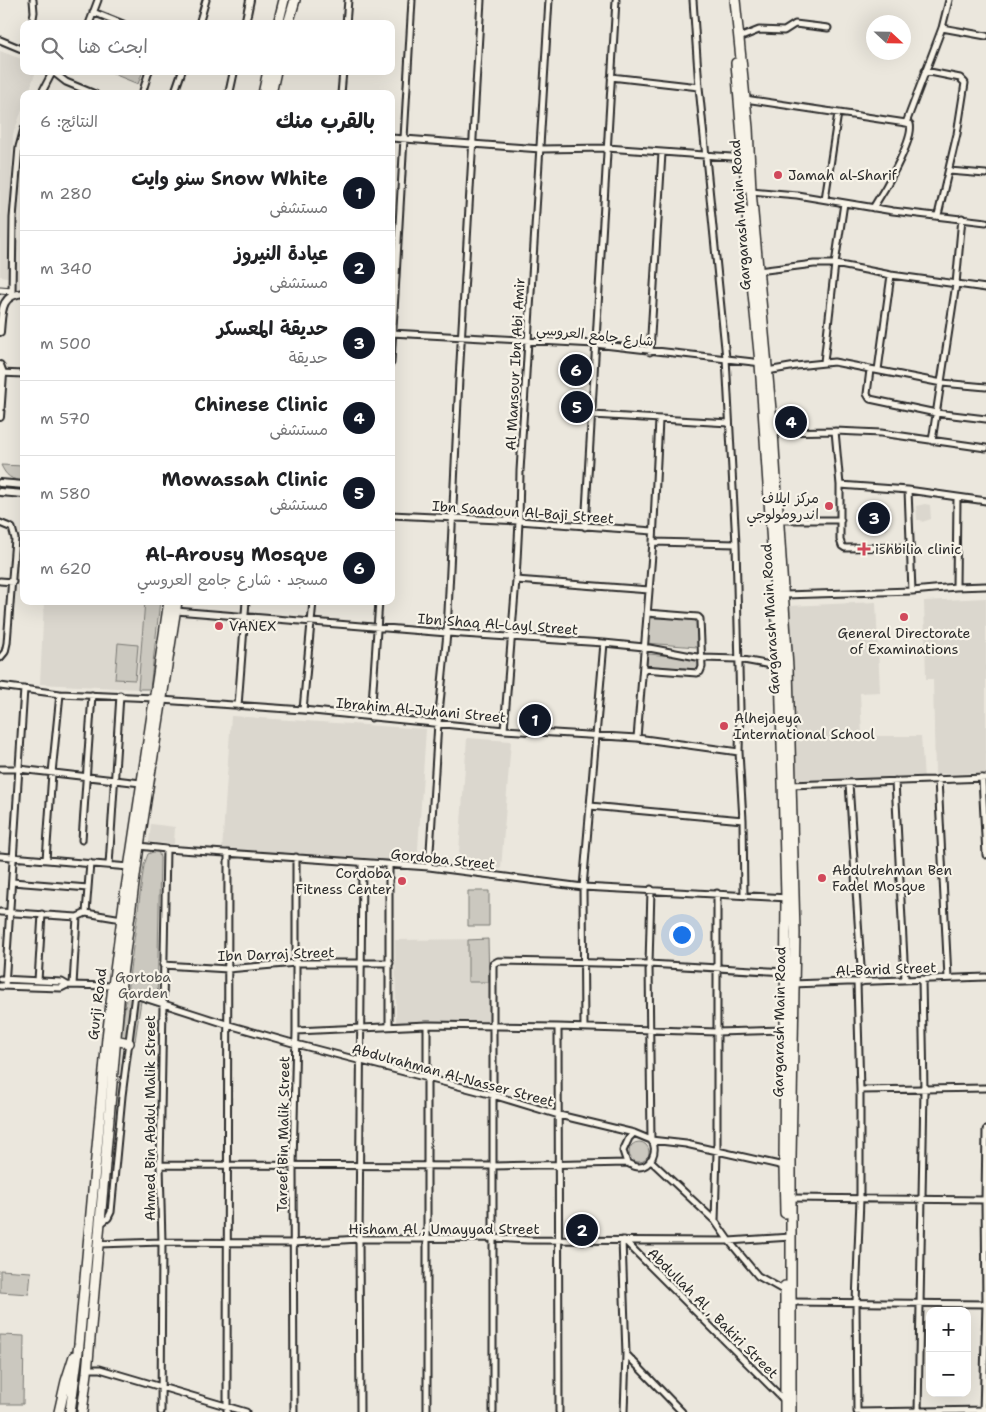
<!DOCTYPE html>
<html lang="ar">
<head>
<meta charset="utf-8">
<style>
	:root { --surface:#fff; --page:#f6f6f6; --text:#202124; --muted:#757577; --line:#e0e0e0; --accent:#111827 }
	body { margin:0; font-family:"Shantell Sans","Playpen Sans Arabic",sans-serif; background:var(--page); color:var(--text); direction:rtl }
	.controls { position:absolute; right:15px; bottom:15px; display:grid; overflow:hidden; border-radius:10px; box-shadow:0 5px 20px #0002 }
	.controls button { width:45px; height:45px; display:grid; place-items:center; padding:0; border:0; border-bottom:1px solid var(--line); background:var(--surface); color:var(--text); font:25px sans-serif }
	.compass { position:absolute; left:866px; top:15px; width:45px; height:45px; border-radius:50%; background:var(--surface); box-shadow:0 5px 20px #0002; rotate:112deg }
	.you { position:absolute; left:681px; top:934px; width:18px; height:18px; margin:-12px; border:4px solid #fff; border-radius:50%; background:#1a73e8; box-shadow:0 0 0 8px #1a73e833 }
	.badge { display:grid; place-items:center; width:32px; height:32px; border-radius:50%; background:var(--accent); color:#fff; font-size:16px; font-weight:700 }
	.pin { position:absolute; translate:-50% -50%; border:2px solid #fff; box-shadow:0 1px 5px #0006 }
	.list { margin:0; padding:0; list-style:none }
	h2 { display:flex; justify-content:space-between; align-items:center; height:65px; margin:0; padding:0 20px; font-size:21px }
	h2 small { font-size:16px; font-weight:400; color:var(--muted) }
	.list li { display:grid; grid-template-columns:32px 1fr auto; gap:15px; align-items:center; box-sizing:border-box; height:75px; padding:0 20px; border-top:1px solid var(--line) }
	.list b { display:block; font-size:19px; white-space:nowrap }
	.list p { margin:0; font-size:16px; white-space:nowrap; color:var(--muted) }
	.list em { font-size:16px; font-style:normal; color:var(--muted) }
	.icon { flex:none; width:28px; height:28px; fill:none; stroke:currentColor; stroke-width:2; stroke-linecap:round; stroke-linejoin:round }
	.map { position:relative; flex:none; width:986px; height:1412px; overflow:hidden; direction:ltr }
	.search { position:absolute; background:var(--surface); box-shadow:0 5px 20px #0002; left:20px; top:20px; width:375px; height:55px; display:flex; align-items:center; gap:12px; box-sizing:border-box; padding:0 18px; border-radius:10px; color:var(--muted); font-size:19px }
	.panel { position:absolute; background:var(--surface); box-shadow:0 5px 20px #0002; left:20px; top:90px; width:375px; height:515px; border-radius:10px; direction:rtl }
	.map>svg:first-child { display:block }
	.built { fill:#dbd7ce }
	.green { fill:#cbc8bf; stroke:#7b7a75 }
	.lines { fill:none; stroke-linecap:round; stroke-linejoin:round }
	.minor-casing { stroke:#2b2b2b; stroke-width:9 }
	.tertiary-casing { stroke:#2b2b2b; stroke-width:10 }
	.primary-casing { stroke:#2b2b2b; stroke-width:12 }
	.trunk-casing { stroke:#2b2b2b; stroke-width:12 }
	.minor { stroke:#f7f3e8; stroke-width:5 }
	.tertiary { stroke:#f7f3e8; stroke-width:6 }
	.primary { stroke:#f7f3e8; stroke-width:9 }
	.trunk { stroke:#f7f3e8; stroke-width:9 }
	.poi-dot { fill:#d1495b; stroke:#f7f3e8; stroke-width:2 }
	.labels { text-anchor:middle; stroke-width:4.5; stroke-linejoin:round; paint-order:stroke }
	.poi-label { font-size:14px; fill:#2b2b2b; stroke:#f7f3e8; text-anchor:start }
	.street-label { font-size:14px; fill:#2b2b2b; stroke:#f7f3e8 }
	.park-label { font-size:14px; fill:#535250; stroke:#f7f3e8 }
</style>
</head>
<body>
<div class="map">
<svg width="986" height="1412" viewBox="0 0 986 1412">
	<rect width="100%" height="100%" fill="#ebe7dd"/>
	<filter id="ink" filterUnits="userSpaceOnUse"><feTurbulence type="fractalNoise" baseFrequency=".02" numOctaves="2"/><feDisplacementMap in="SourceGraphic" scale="10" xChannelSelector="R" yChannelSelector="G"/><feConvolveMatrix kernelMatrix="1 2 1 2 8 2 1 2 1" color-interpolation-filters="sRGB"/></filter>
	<g filter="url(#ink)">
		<!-- built -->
		<path class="built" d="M0 51 24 60V71H36L28 94H24V105L13 134 8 277 0 276Z
			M925 504 930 505 931 519 922 522 921 520H917L916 506Z
			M986 598V773L935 774 933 679H926L924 601Z
			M44 601H145L138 689 40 684Z
			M876 602 880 692 860 693 862 736H921L924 779 795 780 789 606Z
			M231 716 426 729 417 864 222 851Z
			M467 738 511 741 501 869 458 866Z
			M151 824 175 827 174 844 149 842Z
			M488 939 489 1022H396L395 940Z"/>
		<!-- green -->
		<path class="green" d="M106 71H143L138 84Z
			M1 465 24 466V481C11 480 6 476 1 465Z
			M863 507 887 508 886 529 862 527Z
			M145 601H160L150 689H138Z
			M650 618 696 619 697 647 645 643Z
			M118 643 138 645 135 680 115 679Z
			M648 654 698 658V669L647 666Z
			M158 850 160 858 157 1006 141 1001 135 1041 122 1039 121 1037 144 865 148 854Z
			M468 891H489V926H468Z
			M488 939 489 982H468V940Z
			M629 1152a10 10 0 1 1 20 0a10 10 0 1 1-20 0Z
			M0 1270 31 1272 29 1294 0 1292Z
			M0 1335 24 1336 23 1404H0Z"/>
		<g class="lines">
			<defs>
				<path id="minor" d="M693 0 699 87 726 358 736 544 740 709 739 752 743 820 744 896
					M93 12 123 24
					M32 24 34 12 33 0
					M89 24 98 0
					M199 24 206 0
					M346 24 348 0
					M942 28 986 36
					M739 38 759 30 784 31 795 24 828 28
					M0 40 24 50
					M52 71 66 82 95 94
					M925 71 960 78 965 83 957 134 938 215
					M611 77 699 87
					M41 94 53 71
					M142 94 149 71
					M174 94 182 71
					M341 94 343 71
					M745 99 906 123
					M391 138 541 149 607 148 745 158
					M949 171 986 174
					M751 191 797 195 893 211 986 222
					M825 199 838 113
					M873 208C882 194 915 139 910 124L906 123 942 28 949 0
					M758 271 814 264H835L891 275 986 288
					M0 290 12 291
					M12 294 13 218 19 147 24 129
					M391 333 595 344 762 363
					M650 352 662 153
					M824 362 835 264 844 203
					M391 363 412 0
					M870 370 867 394 870 399 936 413 986 419
					M878 370 891 275
					M767 371 796 366 834 362 942 383 986 387
					M0 373 24 374
					M592 415 729 423
					M835 431 840 485V540L842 546 845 548 909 547
					M773 432 835 431 881 433 986 448
					M932 441 956 284 962 218
					M840 485 908 490 986 501
					M908 490 912 591
					M391 515 519 521 653 531
					M779 520H841
					M0 523 12 528 15 539 7 643 5 652 0 658
					M585 527 616 0
					M653 542 736 544
					M516 580 649 590
					M0 581 13 582
					M956 587 957 498
					M784 595 912 591 956 587 986 586
					M176 611 447 633 604 643 644 647 702 658 738 659 782 667
					M643 669 697 673 700 672 702 667 700 619 698 617 647 613
					M0 686 60 694 154 698
					M161 700 303 710 504 730 637 738 739 752
					M238 706 246 601
					M303 710 313 601
					M371 718 379 601
					M504 730 516 580 519 521 520 471 549 0
					M637 738 653 542 659 420
					M0 769H19L141 783
					M982 778 986 855
					M938 779 948 978
					M895 781 905 980
					M849 783 862 982
					M790 785 986 778
					M590 806 743 820
					M82 840 92 695
					M139 846 166 849 429 867 583 887 788 898
					M0 856 129 867
					M46 860 52 773 60 694
					M109 865 120 695
					M389 865V1026
					M429 867 438 723 447 633 459 379 481 0
					M12 882 88 888
					M0 912 77 917 86 913 122 919
					M86 913 90 863
					M163 965 228 969 296 963H390
					M0 979 62 982 67 985 113 986
					M38 981 42 914
					M792 984 986 977
					M73 985 77 917
					M0 986 61 988 67 985
					M5 986 24 689
					M120 990 229 1025 296 1044 493 1095 559 1115 634 1133 651 1140 686 1144 784 1166
					M427 1025V1412
					M558 1027 559 1412
					M584 1028 583 887 604 643
					M296 1031 427 1025 558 1027 717 1032 785 1030
					M860 1090 986 1088
					M650 1160 715 1221 729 1241 758 1276 785 1291
					M627 1163 623 1151 629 1138 634 1133
					M160 1165 493 1166 627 1163C630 1164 634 1167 638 1167 651 1168 659 1149 651 1140L649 964 651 889
					M791 1198 986 1200
					M715 1221 717 1152V893
					M99 1225 108 1218 111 1212 122 1096 135 994
					M622 1240 626 1354 624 1412
					M624 1240 785 1401
					M98 1244 162 1242 294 1243 359 1239 493 1238 527 1240 729 1241 791 1237
					M791 1302 986 1304
					M626 1354 682 1412
					M87 1369H100L246 1412
					M161 1412 162 1242 160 1165 166 849
					M227 1412 228 853
					M294 1412 293 1166 296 1031V857
					M360 1412 359 1239 362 863
					M493 1412V964L498 961 649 964 785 972
					M857 1412 856 1302 860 1199V1090L857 982
					M860 1412 986 1410
					M918 1412 924 1090 922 979
					M983 1412 986 1304 985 1200 986 1130"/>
				<path id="tertiary" d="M245 24 250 0
					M229 94 234 71
					M0 332C2 311 0 295 24 293
					M0 365 3 373 0 417
					M0 483 24 485
					M0 492 24 494"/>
				<path id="primary" d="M735 0 748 128 751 191 773 432 788 668 795 933 791 1158V1412
					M736 63 746 187
					M747 212 751 273 760 363 780 667 786 897 784 1166 785 1213
					M785 1412V1286"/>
				<path id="trunk" d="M278 24 284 0
					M288 24 295 0
					M263 94 268 71
					M271 94 276 71
					M115 1040 129 1043
					M59 1412 66 1381 74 1356
					M70 1412 79 1344 107 1038 113 986 125 895 169 601
					M82 1412 87 1373 120 990 139 846 177 601"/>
			</defs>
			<!-- minor casing -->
			<use href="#minor" class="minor-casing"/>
			<!-- tertiary casing -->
			<use href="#tertiary" class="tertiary-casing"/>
			<!-- primary casing -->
			<use href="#primary" class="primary-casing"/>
			<!-- trunk casing -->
			<use href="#trunk" class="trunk-casing"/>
			<!-- minor -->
			<use href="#minor" class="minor"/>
			<!-- tertiary -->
			<use href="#tertiary" class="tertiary"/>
			<!-- primary -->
			<use href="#primary" class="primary"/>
			<!-- trunk -->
			<use href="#trunk" class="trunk"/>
		</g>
	</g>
	<!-- markers -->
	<g class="poi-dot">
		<circle cx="778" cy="175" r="5"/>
		<circle cx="829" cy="506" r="5"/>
		<path d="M861.5 541.5h5v5h5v5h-5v5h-5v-5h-5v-5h5z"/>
		<circle cx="904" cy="617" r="5"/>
		<circle cx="219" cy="626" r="5"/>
		<circle cx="724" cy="726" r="5"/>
		<circle cx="822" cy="878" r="5"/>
		<circle cx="402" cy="881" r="5"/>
	</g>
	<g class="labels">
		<!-- poi labels -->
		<g class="poi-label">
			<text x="788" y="180">Jamah al-Sharif</text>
			<text x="819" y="503" text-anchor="end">مركز ايلاف<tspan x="819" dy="16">اندرومولوجي</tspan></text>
			<text x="875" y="554">ishbilia clinic</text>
			<text x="229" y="631">VANEX</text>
			<text x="904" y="638" text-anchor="middle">General Directorate<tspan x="904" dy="16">of Examinations</tspan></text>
			<text x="734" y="723">Alhejaeya<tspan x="734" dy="16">International School</tspan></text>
			<text x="832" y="875">Abdulrehman Ben<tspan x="832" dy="16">Fadel Mosque</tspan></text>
			<text x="392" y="878" text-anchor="end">Cordoba<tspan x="392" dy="16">Fitness Center</tspan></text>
		</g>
		<!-- street labels -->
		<g class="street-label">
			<text transform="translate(740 215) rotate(-94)" y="5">Gargarash Main Road</text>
			<text transform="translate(595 335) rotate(6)" y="5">شارع جامع العروسي</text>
			<text transform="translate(515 364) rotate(-87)" y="5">Al Mansour Ibn Abi Amir</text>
			<text transform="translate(523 512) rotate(4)" y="5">Ibn Saadoun Al-Baji Street</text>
			<text transform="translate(770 619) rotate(-93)" y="5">Gargarash Main Road</text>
			<text transform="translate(498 624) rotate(4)" y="5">Ibn Shaq Al-Layl Street</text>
			<text transform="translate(421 710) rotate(5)" y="5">Ibrahim Al-Juhani Street</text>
			<text transform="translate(443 859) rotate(6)" y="5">Gordoba Street</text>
			<text transform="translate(276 954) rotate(-2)" y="5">Ibn Darraj Street</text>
			<text transform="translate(886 969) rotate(-2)" y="5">Al-Barid Street</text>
			<text transform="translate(97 1004) rotate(-83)" y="5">Gurji Road</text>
			<text transform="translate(779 1022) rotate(-89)" y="5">Gargarash Main Road</text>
			<text transform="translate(453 1075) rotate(15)" y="5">Abdulrahman Al-Nasser Street</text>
			<text transform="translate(150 1118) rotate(-90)" y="5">Ahmed Bin Abdul Malik Street</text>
			<text transform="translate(283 1134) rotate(-89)" y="5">Tareef Bin Malik Street</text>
			<text x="444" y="1234">Hisham Al , Umayyad Street</text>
			<text transform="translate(713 1313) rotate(45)" y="5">Abdullah Al , Bakiri Street</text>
		</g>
		<!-- park labels -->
		<g class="park-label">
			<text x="143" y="982">Gortoba<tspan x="143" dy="16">Garden</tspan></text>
		</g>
	</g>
</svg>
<div class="controls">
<button>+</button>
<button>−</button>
</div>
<svg class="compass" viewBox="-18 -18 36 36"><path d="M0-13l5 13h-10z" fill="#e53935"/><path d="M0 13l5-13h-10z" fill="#757577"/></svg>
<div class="you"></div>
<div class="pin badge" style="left:535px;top:720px">1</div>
<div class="pin badge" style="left:582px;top:1230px">2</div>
<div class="pin badge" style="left:874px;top:518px">3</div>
<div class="pin badge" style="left:791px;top:422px">4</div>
<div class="pin badge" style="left:577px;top:407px">5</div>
<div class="pin badge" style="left:576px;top:370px">6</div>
<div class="search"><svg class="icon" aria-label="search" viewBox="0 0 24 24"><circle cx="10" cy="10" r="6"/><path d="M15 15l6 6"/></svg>ابحث هنا</div>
<section class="panel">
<h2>بالقرب منك<small>النتائج: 6</small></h2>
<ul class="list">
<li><span class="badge">1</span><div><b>Snow White سنو وايت</b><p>مستشفى</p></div><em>280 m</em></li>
<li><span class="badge">2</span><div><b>عيادة النيروز</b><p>مستشفى</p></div><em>340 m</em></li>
<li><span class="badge">3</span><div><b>حديقة المعسكر</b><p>حديقة</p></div><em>500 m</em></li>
<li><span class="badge">4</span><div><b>Chinese Clinic</b><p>مستشفى</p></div><em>570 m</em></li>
<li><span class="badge">5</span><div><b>Mowassah Clinic</b><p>مستشفى</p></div><em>580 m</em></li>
<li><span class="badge">6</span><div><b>Al-Arousy Mosque</b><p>مسجد · شارع جامع العروسي</p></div><em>620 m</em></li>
</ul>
</section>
</div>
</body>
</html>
